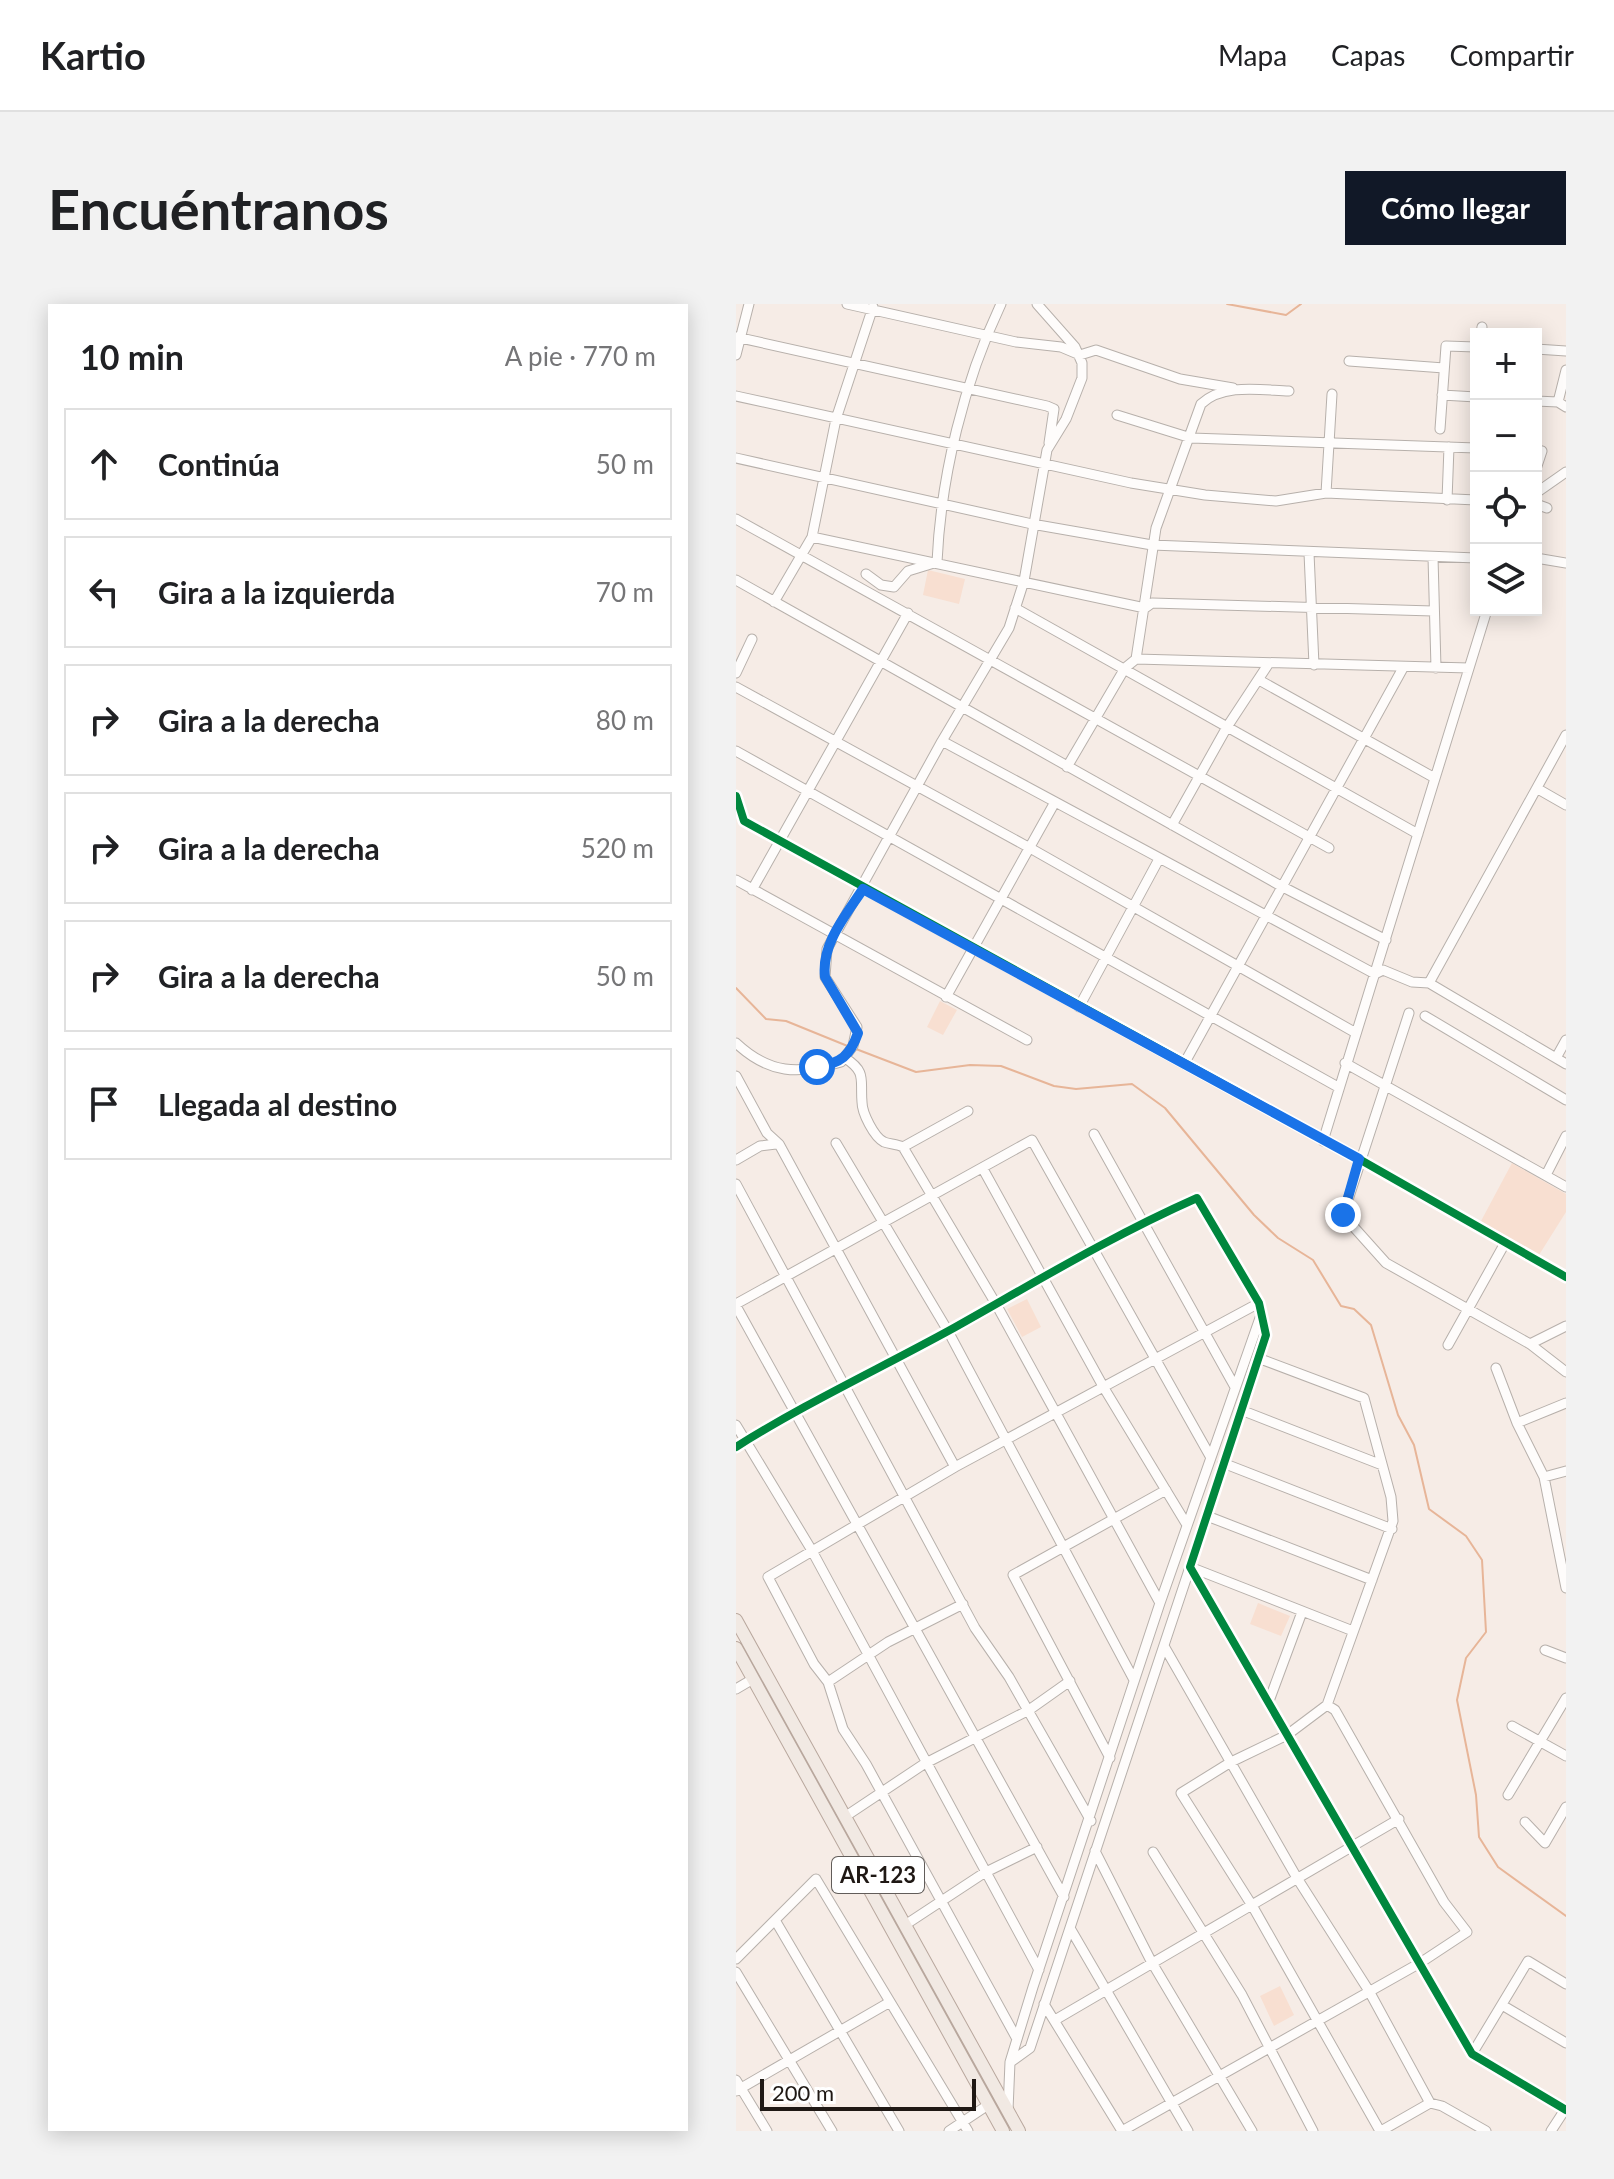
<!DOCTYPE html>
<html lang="es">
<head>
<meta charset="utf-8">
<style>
	:root { --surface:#fff; --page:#f2f2f2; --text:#202124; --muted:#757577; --line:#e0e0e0; --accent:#111827 }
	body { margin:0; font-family:Lato,sans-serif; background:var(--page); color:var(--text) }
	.controls { position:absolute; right:24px; top:24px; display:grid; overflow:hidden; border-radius:0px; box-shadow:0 4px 20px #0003 }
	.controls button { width:72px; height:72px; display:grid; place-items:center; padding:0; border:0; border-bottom:2px solid var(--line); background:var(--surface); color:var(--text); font:40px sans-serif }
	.scale { position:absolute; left:24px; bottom:20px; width:216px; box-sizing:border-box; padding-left:8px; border:4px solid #1f1814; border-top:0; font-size:22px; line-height:28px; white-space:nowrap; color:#1f1814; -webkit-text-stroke:6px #fff; paint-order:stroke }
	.stop { position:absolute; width:24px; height:24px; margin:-18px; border:6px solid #1a73e8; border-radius:50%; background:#fff }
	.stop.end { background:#1a73e8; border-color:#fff; box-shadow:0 2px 8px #0008 }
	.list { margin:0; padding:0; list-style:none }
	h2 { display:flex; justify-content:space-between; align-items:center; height:104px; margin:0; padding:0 32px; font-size:34px }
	h2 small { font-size:26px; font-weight:400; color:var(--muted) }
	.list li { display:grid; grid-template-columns:52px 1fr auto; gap:24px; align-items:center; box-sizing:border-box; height:112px; margin:0 16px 16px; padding:0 16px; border:2px solid var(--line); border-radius:0px }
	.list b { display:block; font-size:30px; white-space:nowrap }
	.list em { font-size:26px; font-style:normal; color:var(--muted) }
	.icon { flex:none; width:44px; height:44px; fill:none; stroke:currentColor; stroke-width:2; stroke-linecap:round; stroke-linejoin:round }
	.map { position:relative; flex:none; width:830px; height:1827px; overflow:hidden; border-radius:0px }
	header { display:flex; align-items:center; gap:48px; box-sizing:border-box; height:112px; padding:0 40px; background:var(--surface); border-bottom:2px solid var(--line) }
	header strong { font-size:38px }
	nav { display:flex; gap:44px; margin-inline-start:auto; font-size:28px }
	.intro { display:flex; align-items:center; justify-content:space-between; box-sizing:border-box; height:192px; padding:0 48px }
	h1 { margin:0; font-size:56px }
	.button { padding:20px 36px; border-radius:0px; background:var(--accent); color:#fff; font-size:28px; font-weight:700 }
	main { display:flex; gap:48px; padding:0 48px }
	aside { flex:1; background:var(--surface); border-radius:0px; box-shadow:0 4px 20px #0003 }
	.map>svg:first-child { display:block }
	.green { fill:#f8dfd1 }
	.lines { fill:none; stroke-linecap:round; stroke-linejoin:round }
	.stream { stroke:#e7b598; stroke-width:2 }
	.minor-casing { stroke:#b7b0ab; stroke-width:11 }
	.major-casing { stroke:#b8a79d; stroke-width:14 }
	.minor { stroke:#fefcfb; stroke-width:9 }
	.major { stroke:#f1e9e3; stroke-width:12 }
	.cycleway-casing { stroke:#fff; stroke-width:13 }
	.cycleway { stroke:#00873e; stroke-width:8 }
	.route { stroke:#1a73e8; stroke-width:10 }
	.labels { text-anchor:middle; stroke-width:6; stroke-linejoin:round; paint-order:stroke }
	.shield { fill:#fff; stroke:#625d5a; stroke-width:2 }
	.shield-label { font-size:22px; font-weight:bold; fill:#1f1814 }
</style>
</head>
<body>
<header>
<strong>Kartio</strong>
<nav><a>Mapa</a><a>Capas</a><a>Compartir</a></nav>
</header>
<div class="intro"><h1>Encuéntranos</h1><a class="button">Cómo llegar</a></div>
<main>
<aside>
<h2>10 min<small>A pie · 770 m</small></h2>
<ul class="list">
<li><svg class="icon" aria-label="ahead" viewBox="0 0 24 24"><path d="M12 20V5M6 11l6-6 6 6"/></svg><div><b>Continúa</b></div><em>50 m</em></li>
<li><svg class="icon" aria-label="left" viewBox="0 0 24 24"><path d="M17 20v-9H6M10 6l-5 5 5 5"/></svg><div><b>Gira a la izquierda</b></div><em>70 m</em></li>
<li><svg class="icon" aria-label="right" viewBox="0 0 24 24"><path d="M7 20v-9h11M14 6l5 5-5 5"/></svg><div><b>Gira a la derecha</b></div><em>80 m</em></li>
<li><svg class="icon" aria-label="right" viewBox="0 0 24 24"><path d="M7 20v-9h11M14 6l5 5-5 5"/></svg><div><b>Gira a la derecha</b></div><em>520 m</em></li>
<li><svg class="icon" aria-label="right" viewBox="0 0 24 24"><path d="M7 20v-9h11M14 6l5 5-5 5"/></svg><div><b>Gira a la derecha</b></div><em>50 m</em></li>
<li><svg class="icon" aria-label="arrive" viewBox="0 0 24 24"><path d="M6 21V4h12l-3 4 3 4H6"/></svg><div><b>Llegada al destino</b></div></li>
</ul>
</aside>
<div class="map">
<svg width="830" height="1827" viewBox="0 0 830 1827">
	<rect width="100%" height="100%" fill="#f6ece6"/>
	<!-- green -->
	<path class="green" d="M192 266 229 275 223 300 187 291Z
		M204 697 221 706 207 731 191 723Z
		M776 859 830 890V908L803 951 745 917Z
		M291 995 305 1023 286 1033 271 1005Z
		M522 1299 554 1312 545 1332 514 1320Z
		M544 1682 558 1711 538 1722 524 1692Z"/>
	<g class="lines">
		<!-- stream -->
		<path class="stream" d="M491 0 550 11 565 0
			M0 684 30 715 50 717 114 743
			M120 745 180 768 234 761 265 762 318 782 340 785 396 780 429 804 518 911 542 934 577 956 605 1002 618 1005 635 1021 662 1111 678 1141 693 1205 730 1232 746 1256 750 1328 730 1354 721 1396 740 1491 743 1533 762 1563 830 1612"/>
		<defs>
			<path id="minor" d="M111 0 280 38 325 43 344 51 360 46 444 75 497 84
				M745 30 746 23
				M0 33 311 102 318 105 313 139
				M800 45 830 47
				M0 51 13 0
				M613 57 708 64
				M706 91 740 93
				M0 92 395 179 469 191 540 197 590 189 740 196
				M800 97 822 98 830 103
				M822 98 830 66
				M381 111 455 134 740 144
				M704 125 710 42 740 43
				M800 146 806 147 800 165
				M0 154 296 220 416 241 740 254
				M590 189 596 90
				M800 189 830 168
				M711 196 713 143
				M800 200 811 204
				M0 215 593 544
				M76 233 409 304 416 299 697 307
				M573 249 578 361
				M697 253 700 364
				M800 254 830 259
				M201 258C205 171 228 78 265 0
				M130 270 145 281 158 283 172 267 198 259
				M0 276 545 582 650 636
				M38 298 76 233 100 115 137 3
				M279 304 682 530
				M400 355 733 364
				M0 369 16 335
				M523 376 697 473
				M0 383 294 544 620 729
				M206 437 639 670 647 666 676 678 693 679 830 760
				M0 447 602 783
				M331 463 389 364 400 355 420 224 465 100C487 79 525 86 553 87
				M802 485 830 501
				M0 492 8 517 623 855 830 973
				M436 521 491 423 533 359
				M0 576 291 736
				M16 586 172 309
				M693 679 830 431
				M210 693 319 498
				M343 703 423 555
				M673 709 607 911 650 959 794 1040 830 1068
				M689 712 830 796
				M0 739C33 770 62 771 105 758L117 742 121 723 89 673 91 645 206 437 273 324 288 277 311 146 330 115 346 74V59L339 43 301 0
				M109 754C131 768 124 776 126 798 126 809 138 833 148 838 153 840 161 840 167 843L260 1000 424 1299
				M820 754 830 736
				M609 759 830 883
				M448 760 667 364
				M0 772 31 829 43 840 219 1163
				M358 830 499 1083
				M587 837 751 306
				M100 839 212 1027 398 1376
				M167 843 232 807
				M0 856 24 842 40 840
				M247 865 368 1084 451 1221
				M810 871 830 832
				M0 880 239 1324 273 1373 355 1517
				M0 1000 296 836 474 1152
				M0 1002 328 1593
				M794 1040 830 1022
				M712 1041 769 939
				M522 1054 628 1094 655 1193 657 1217 591 1401 551 1431 495 1458 445 1489 517 1603 644 1827
				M760 1064 781 1119 808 1173 830 1284
				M505 1106 646 1161
				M781 1119 830 1099
				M0 1121 75 1245 303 1666
				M0 1143C68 1100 143 1065 214 1026 296 980 375 932 461 894L523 999 530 1031 454 1263 736 1750 830 1806
				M487 1159 656 1225
				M808 1173 830 1167
				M471 1212 636 1276
				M428 1342 561 1574 633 1687 694 1799
				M809 1346 830 1354
				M92 1378 152 1338 227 1300
				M0 1385 17 1375
				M533 1397 566 1308
				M776 1422 830 1452
				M374 1454 277 1271 430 1186
				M772 1491 830 1394
				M110 1512 188 1460 293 1406 334 1377
				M789 1518 809 1539 830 1503
				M359 1547 415 1657 516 1827
				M417 1548 506 1691 577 1827
				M39 1616 163 1827
				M169 1621 248 1569 301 1543
				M334 1624 452 1827
				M0 1655 80 1575 232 1827
				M0 1668 96 1827
				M308 1700 386 1827
				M766 1701 830 1739
				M319 1716 663 1515
				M281 1735 130 1460 107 1425 92 1378 78 1360 32 1273 219 1163 523 999
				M736 1750 792 1657 830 1680
				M276 1757 294 1744 454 1263 617 1327
				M0 1776 31 1827
				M0 1787 154 1698
				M272 1806 274 1758 297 1683 424 1299 525 1011
				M213 1827 252 1801
				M386 1827 684 1659 731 1628 708 1598 599 1406 591 1401
				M645 1827 694 1799 706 1802 750 1827
				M815 1827 830 1804"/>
			<path id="major" d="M0 1316 283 1827
				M0 1344 267 1827"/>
		</defs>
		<!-- minor casing -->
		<use href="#minor" class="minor-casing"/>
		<!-- major casing -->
		<use href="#major" class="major-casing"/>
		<!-- minor -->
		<use href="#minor" class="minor"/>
		<!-- major -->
		<use href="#major" class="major"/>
		<defs>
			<path id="cycleway" d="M0 492 8 517 623 855 830 973
				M0 1143C68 1100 143 1065 214 1026 296 980 375 932 461 894L523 999 530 1031 454 1263 736 1750 830 1806"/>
		</defs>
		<!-- cycleway casing -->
		<use href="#cycleway" class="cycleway-casing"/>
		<!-- cycleway -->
		<use href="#cycleway" class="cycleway"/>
	</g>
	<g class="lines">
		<!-- route -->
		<path class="route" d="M81 763C105 759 114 752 122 729L89 673C85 640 110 611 127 585L623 855 607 911"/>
	</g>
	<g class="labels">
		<!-- shield labels -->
		<rect class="shield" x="96" y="1553" width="92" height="36" rx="6"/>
		<g class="shield-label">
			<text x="142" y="1579">AR-123</text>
		</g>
	</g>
</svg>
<div class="controls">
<button>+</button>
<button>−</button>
<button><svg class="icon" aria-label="locate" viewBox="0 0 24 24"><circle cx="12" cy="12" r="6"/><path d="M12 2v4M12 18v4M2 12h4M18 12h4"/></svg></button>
<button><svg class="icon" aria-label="layers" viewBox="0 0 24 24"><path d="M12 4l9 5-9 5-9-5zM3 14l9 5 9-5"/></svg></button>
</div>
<div class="scale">200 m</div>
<div class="stop" style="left:81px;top:763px"></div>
<div class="stop end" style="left:607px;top:911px"></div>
</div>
</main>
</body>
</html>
